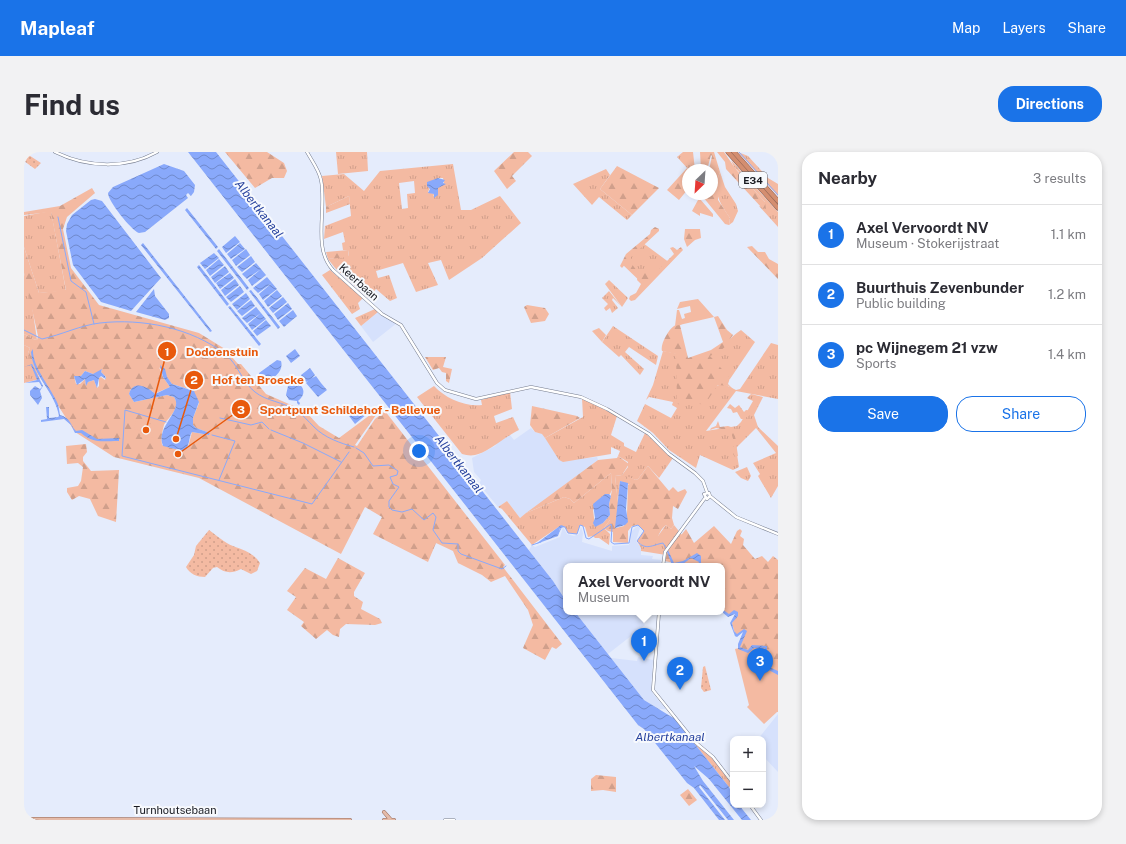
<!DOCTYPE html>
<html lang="en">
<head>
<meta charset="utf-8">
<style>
	:root { --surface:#fff; --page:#f2f2f3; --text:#2b2b33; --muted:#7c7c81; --line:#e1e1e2; --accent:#1a73e8 }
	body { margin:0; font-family:"Public Sans",sans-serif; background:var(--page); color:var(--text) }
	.controls { position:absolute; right:12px; bottom:12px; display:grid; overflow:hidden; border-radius:8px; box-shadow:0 2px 6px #0003 }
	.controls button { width:36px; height:36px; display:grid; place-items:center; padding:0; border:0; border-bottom:1px solid var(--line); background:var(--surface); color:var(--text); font:20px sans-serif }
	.compass { position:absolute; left:658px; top:12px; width:36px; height:36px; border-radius:50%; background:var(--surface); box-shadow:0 2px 6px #0003; rotate:205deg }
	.you { position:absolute; left:395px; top:299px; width:14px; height:14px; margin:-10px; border:3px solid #fff; border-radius:50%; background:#1a73e8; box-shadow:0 0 0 6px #1a73e833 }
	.badge { display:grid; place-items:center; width:26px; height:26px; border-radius:50%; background:var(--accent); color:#fff; font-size:13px; font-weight:700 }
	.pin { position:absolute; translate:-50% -33px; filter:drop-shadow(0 1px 2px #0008) }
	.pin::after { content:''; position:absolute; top:21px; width:14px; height:12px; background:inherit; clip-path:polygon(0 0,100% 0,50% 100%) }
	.popup { position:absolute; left:539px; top:411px; width:162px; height:52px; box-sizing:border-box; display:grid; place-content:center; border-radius:8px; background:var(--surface); filter:drop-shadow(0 1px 3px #0005); font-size:13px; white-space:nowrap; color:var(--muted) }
	.popup b { font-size:15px; color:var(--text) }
	.popup::after { content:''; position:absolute; left:50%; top:100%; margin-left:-8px; border:8px solid transparent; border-top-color:var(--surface) }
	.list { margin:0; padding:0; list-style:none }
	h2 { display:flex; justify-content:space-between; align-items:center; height:52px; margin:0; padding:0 16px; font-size:17px }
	h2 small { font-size:13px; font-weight:400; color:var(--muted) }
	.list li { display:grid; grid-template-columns:26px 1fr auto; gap:12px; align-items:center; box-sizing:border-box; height:60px; padding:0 16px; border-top:1px solid var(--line) }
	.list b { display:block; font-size:15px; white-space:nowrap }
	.list p { margin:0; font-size:13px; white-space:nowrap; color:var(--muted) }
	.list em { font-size:13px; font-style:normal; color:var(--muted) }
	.actions { display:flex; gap:8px; padding:12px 16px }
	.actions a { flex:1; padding:9px 0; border:1px solid var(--accent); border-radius:16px; text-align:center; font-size:14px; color:var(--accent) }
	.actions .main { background:var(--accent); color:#fff }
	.map { position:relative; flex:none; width:754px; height:668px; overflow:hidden; border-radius:16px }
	header { display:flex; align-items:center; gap:24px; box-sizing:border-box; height:56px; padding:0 20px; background:var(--accent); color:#fff }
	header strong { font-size:19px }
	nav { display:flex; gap:22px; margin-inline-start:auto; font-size:14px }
	.intro { display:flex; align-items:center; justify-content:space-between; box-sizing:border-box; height:96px; padding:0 24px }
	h1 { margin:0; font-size:28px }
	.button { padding:10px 18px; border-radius:16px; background:var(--accent); color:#fff; font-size:14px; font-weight:700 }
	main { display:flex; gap:24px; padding:0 24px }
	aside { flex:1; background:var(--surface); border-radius:16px; box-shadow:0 2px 6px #0003 }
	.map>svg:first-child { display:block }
	.built { fill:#d6e1fc }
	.grass { fill:url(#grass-tufts); fill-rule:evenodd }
	.forest { fill:url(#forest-firs); fill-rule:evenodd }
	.park { fill:url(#park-dots) }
	.garden { fill:#f4baa2 }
	.water { fill:url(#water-waves) }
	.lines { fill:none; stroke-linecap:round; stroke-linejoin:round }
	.stream { stroke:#89a9fb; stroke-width:1 }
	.secondary-casing { stroke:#757c8e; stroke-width:3.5 }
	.primary-casing { stroke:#926554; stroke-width:4 }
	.highway-casing { stroke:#926554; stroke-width:5 }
	.secondary { stroke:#fff; stroke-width:2.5 }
	.primary { stroke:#e5bba9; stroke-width:3 }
	.highway { stroke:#d48e70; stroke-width:4 }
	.labels { text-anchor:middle; stroke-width:4; stroke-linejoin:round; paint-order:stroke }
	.shield { fill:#f7f9fd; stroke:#5a5c62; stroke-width:1 }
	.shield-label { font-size:10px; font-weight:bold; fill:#171920 }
	.street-label { font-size:11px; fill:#171920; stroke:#f7f9fd }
	.water-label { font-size:12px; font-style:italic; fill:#27429e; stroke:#f7f9fd }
	.leader { fill:none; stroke:#e8590c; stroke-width:1.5 }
	.callout-dot { fill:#e8590c; stroke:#f7f9fd; stroke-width:1.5 }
	.mark-label { font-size:12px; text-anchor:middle; font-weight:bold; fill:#fff }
	.callout-label { font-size:12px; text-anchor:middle; font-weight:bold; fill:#e8590c; stroke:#f7f9fd; stroke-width:4; stroke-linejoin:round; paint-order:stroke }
</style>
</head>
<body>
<header>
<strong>Mapleaf</strong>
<nav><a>Map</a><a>Layers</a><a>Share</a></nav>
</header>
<div class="intro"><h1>Find us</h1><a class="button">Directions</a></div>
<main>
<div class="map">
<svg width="754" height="668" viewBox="0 0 754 668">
	<defs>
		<pattern id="grass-tufts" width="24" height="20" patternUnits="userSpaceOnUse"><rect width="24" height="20" fill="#f4baa2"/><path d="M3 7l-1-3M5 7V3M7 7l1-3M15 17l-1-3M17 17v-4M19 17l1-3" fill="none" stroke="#d09f8b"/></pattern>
		<pattern id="forest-firs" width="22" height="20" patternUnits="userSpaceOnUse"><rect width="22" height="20" fill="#f4baa2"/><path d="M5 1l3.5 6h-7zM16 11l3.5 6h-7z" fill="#d09f8b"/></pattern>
		<pattern id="park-dots" width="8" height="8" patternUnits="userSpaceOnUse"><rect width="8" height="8" fill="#f4baa2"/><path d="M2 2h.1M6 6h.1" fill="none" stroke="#d09f8b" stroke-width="1.8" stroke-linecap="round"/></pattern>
		<pattern id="water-waves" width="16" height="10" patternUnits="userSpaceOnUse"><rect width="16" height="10" fill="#89a9fb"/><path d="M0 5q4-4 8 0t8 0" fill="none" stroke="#6f89cb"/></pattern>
	</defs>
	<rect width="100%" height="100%" fill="#e5ecfc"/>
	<!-- built -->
	<path class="built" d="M354 160 373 171 349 190 337 174Z
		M507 276 511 280 519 282 536 309 573 305 574 308 496 366 483 349 474 355 455 332 457 328 450 320 448 306 471 294 474 290 486 283 490 288Z
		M614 373 616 376 612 389 617 396V403L629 404 628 407 637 408 636 414H542V449L505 398 508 393 511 395 536 385 539 375 543 382 550 384 555 382 557 375 559 381 558 390 588 399V394L605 393 606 381Z
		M551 460H614L620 461 619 471 621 473 584 502Z
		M614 505 629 508 627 536 629 542 642 557H634L620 548 587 506 613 509Z
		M754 562V620L739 604V587H734Z"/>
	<!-- grass -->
	<path class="grass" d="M312 0H343L344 19 314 22Z
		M659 0H669L671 18H665L653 5Z
		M714 0 724 4 744 26 754 32V44Z
		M707 8 754 60V75L735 54 740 55 741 50 722 29 721 26 710 15Z
		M429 12 437 58H447L476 44 497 71 458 106 425 128 417 108 404 111 414 133 392 140 379 111 352 119 354 126 365 123 373 146 366 149 352 137 344 146 311 116 304 107 325 104 324 98H319L318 91 321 90 319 80 300 87 301 74 327 64 325 44 302 55 298 24 320 22 340 39 356 19ZM414 26H419L420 31 414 36V39L409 45 410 42 404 40C407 34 407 30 414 26ZM390 29 391 41 383 42 384 56 378 57 375 31Z
		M582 17 586 23 576 37 608 63 603 68 575 45 568 53 549 32Z
		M696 20 701 35 712 52 714 59 709 70 705 73 706 66C695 50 688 39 696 20Z
		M676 47 689 62V65L676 61V64L668 59 674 48Z
		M27 59 42 139 15 141 0 95V64Z
		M619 91 646 111 622 135 598 112Z
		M306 118 339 146 334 151 336 157 328 162 298 123Z
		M0 121 6 140 13 188 9 187 0 182Z
		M585 128 604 146 598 155 581 132Z
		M585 139 597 154 589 146 588 148 594 156 588 161 586 156 582 159 580 156 584 152 578 146Z
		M351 157 354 160 337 174 331 166Z
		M589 174 634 204 632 213 605 195 601 200 620 217 616 223 597 203 595 205 578 190Z
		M717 178 731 190 706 227 691 212 685 203C700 197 704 186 717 178Z
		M747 191 754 193V247L712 239 682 279 713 274 717 270 729 249 723 246 727 242 739 245 730 263 734 275 754 294V334L747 346 734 324 736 322 729 311 752 301 732 276 712 296 715 315 709 318 676 303 672 316 645 298 629 281 613 269 621 251 613 269 621 252 647 266 653 256 648 253 649 250 625 245 622 248 629 233 639 199 655 202 690 236 698 231 712 238 716 237Z
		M0 193 6 196 4 201 16 227 0 231Z
		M410 234C421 246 441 255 458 253L457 248 486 240 488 257 470 264 472 271 489 265 495 278C482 284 462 302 451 303 446 304 442 303 438 302L393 245Z
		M558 246 593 264 587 283 600 291V294L612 300 621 281 649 306 635 326 624 314 614 327 612 328 603 325 608 334 596 329 594 351 591 324 598 323 604 315V310L594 304 596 299 587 295V302L539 310 535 308 521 286 559 265Z
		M723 315 727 324 724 329 717 326 711 320Z
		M587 321 588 338 586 342 579 344 569 358 571 374 579 371 586 363V368L580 376 586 382 585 393 575 386H571L569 384 564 385 561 375 556 373 553 382 544 381 540 374H536L508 393 478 357 474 355 483 349 496 366 502 361 540 345 546 347 550 351Z
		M642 373 647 377 650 373 658 383 642 403 617 399V396L613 389 617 393 634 384Z
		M670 591 688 606 709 633 705 635Z"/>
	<!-- forest -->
	<path class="forest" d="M201 0H243L260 11 263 19 260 26H248L231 36Z
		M490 0H504L508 4 488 24 492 29 483 37 470 19Z
		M676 0H690L696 20 692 31 694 35V48L706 66 705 73 701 72 679 45 678 42H688V18H685L688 4 687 3 683 18H677Z
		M693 0H700C707 9 711 19 721 26L722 29 741 50 742 57 737 55 702 17 701 10Z
		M593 14 635 36 608 63 576 37Z
		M663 16 665 18 664 37 655 48 643 38Z
		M68 36 71 41 43 65 39 77 47 116 75 153 175 181 201 197 214 212H217L242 242 281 259 295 274 315 286 350 260 352 263 331 293 333 294 351 267 361 259 481 413 479 415 538 492 532 497 528 495 521 508 499 496 509 473 504 458 481 424 467 430 458 423 434 411 429 399 412 391 404 410 349 382 358 365 341 355 317 402 175 326 90 305 51 280 10 216 4 201 6 196 0 193V182L9 187 13 188 14 184 0 121V95L15 141 42 138 27 60 0 63V60L36 54ZM135 215 148 232 168 238 175 251 169 266V273L172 276 186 281 185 283 168 280 164 295 151 297 138 293C137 286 138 280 140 273 143 266 158 257 150 245L143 243 110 250 105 242 107 237 128 239 130 242 146 235 139 225ZM78 217 77 220 82 225 81 228 77 225 75 226V234L73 236 70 228 64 230 62 233 61 227 56 232H52L50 224H57L61 219 69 222 74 221Z
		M325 44 326 52 302 61V55Z
		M631 75 635 77V79L607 105V111L613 119 631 121 650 102 646 96 649 95 653 98 657 95 659 98 611 148 607 149 605 147 606 144 612 141 617 132 613 128 614 124 606 117 604 109 598 116 596 114 602 102 626 82 627 78Z
		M661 77H676L677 86 671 88 663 95 660 87Z
		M728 94 734 100H741L745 107 754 112V127L723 95Z
		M324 98 325 105 304 107 302 100Z
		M503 153 521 156 525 162 521 169 507 171 500 155Z
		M694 164 703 178 709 183 706 187 707 190 696 199 686 204 706 226 704 232 710 238 706 239 705 234 694 233 681 252 678 253 670 248 657 254 653 251 652 202 638 199C636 193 644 178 650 174 653 172 657 172 660 171L656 173 664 206 687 198 699 190 690 165Z
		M401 205H422L419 215 428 217 425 231 422 229V221L418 220 415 216 409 218Z
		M706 252 711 256 715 253 720 260 722 258 729 259V261L720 267H717L713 260 709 261 707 257 703 256Z
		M508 254 553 264 556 266 521 286 518 282 511 280 506 273Z
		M694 269 696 275 704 274 710 276 714 304 711 305 709 302 710 290 707 280 703 278 692 276 686 278 687 276 692 274Z
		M62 292 63 300 59 305V309L67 319 95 318 92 370 74 364 66 347 55 344 48 348 43 340V336L54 334 57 329 59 315 54 311 43 312 42 294Z
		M594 304 605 312 598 323 591 324 594 351 592 376 600 374 603 362 604 333H607L602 324 612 328 614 327 624 314 645 339 649 335 654 340 661 337 663 340 654 357 649 354 648 366 650 373 647 377 642 373C636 378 633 385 632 393L626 396 620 395 613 389 620 379 614 373 608 374 604 379V391L589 390V380L584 379 580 376 586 368 585 352 588 338 587 321 550 351 546 347 540 345 502 361 574 308 593 306Z
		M690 374 707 392 713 379 716 377 718 379 716 384 720 387 719 393 731 407 738 404 744 410 749 404 754 408V521L749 520 724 500 715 496 720 479 714 482H711L708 471 712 464 711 460 706 463 698 458V414H663L641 409 643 401 662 377 670 391Z
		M314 406 341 421 330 440V444L339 450 337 457 356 467 358 471 351 473 322 472 316 477 315 485 309 483 303 478 292 487 277 474 280 470 263 458 272 445 263 439 281 416 302 427Z
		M572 623 592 625V640L579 638 567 639V627Z
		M664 637 673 648 665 654 656 643Z"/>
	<!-- park -->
	<path class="park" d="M0 0 17 11 11 17 0 9Z
		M185 378C192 383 201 391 209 394 219 398 230 401 236 411L233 419 227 422 217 417C207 422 201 421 193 415L189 416 181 425C173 425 166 422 162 415L170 403 172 394Z
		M681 514 687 538 680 540 677 536 679 515Z"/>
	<!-- garden -->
	<path class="garden" d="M674 147 690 165 651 174 653 158H655L658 167 661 166 660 162 667 160 666 154 653 157 656 150Z
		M575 176 582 183 578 190 568 179Z
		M112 269 131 273 128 286 116 285 118 279 110 277Z
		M742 494V516L754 521V560H753L740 572 723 555 725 553 711 497 715 496 724 500 728 495Z"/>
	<!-- water -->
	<path class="water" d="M164 0H192L529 429 542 449V460H551L620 548 651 567 705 635 709 644V653H715L727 668H718L685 627 670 614 679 629 710 668H704L676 633 675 635 701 668H695L670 636 663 631 620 577 614 573Z
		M140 12 160 19 171 33 170 40 167 44 164 41 162 43 164 46 121 80 115 81C107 78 84 49 84 41L89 35Z
		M414 26 421 28 419 31 422 32 414 36V43L410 46V42L404 41 406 37 403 34V30Z
		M71 47 78 49 137 126 107 159 77 150 49 113 42 79 43 72 48 63 67 48Z
		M163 56 194 95 192 97 161 58Z
		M211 84 216 90 202 101 198 95Z
		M119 91 188 179 186 180 117 93Z
		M216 91 221 97 207 107 203 102Z
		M195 97 225 136 223 138 193 99Z
		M222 97 226 103 212 114 208 108Z
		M190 101 195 106 181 117 176 111Z
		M227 104 231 110 218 120 213 115Z
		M195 107 200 113 186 124 182 118Z
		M232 111 237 117 223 127 218 122Z
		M175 113 205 152 203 154 173 115Z
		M201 114 205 120 191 131 187 125Z
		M237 117 242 123 228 134 224 128Z
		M206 121 210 126 196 137 192 131Z
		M243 125 248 131 234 141 229 136Z
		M211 127 215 133 201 144 197 138Z
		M248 131 253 137 239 148 235 142Z
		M216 134 220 140 207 150 202 145Z
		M130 137 131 144 145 162V166L141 168 112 160Z
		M227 138 256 175 254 177 225 139Z
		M253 138 258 144 244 155 240 149Z
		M222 141 226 147 213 158 208 152Z
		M259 145 263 150 249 161 245 156Z
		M227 148 231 154 218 164 213 159Z
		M264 151 268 157 254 168 250 162Z
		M206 154 237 192 235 194 204 155Z
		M232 155 237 161 223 171 218 166Z
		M269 158 273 164 260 175 255 169Z
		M237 161 242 167 228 178 224 172Z
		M242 168 247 174 233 184 229 179Z
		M9 197C8 214 25 233 32 248 35 253 35 258 36 263 47 266 46 273 52 279L58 278 73 287 95 286V289C78 289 70 292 57 281H51L47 273 40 267 17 270V268L23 267 22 255H25V266L34 265 35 264C31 240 9 224 7 200Z
		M271 197 276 204 267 211 262 204Z
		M253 208 257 209C260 219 250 226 243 231H239L235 225V221Z
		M8 212 19 234 16 239 18 246 14 253 6 243V239L11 234 16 237 18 235 15 230 1 231 13 228 7 213 0 215Z
		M136 213 141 217 143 225 148 232 170 239 175 250 169 266V273L172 276 186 281 185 283 168 280C164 286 167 294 159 299L139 294C131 274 160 259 150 245L143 243 110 250 105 242C109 228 123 234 131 242L146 235 139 225Z
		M286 216 291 223 288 226 292 224 297 231 293 234 297 231 303 238 294 245 288 238 290 237 288 238 282 231 284 229 282 230 277 223Z
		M78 217 77 220 81 224 82 227 77 224 75 226 73 236 70 228 64 230 62 234 61 227 53 233 50 224H57L61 219 69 222Z
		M272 231C281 234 282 243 274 249L276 251 275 253 273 251V249L265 248 262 243 264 234Z
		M337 254 343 262 331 272 325 264Z
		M596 329 604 331 602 357 604 370 601 373 591 376Z
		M581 342H585L587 344 585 352 586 363 579 371 571 375 569 371 571 366 569 352Z
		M537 373 541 375 536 376 534 384 512 392Z
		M644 398 650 411 659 409 673 401 677 404V413L673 414 675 410 667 406 659 412 648 413 643 400Z
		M698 457 705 462 710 458 714 460V464L708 471 710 479 713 482 720 477 723 479 716 495 724 498 728 493 743 494V514L754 519V523L741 516 739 507 741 496H730L724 501 714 497V492L719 480 713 485 711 484 706 471 711 462 704 465 698 460Z"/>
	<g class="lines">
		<!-- stream -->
		<path class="stream" d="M715 0 754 43
			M34 65 47 129 62 140 70 172
			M0 178 18 187C37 183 57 173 76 171 118 166 168 176 201 202 214 212 218 230 231 240 242 249 259 250 272 258 279 263 284 269 290 275 301 286 316 291 330 295
			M196 266 227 273 238 270 245 277
			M142 270 101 258 98 304 288 352 325 300
			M247 278 279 291 317 310
			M188 283 211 289 195 328
			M332 296 340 301 349 314 365 313 374 319 373 323 366 325 369 332 375 335 365 349V355L368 358 378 360 388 357 400 368 409 361 412 365 409 378 418 391 434 392V399L437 402 478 417 482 414
			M533 384 538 374 541 375 544 381 553 382 556 373 559 374 562 386 565 387 587 372 588 375 587 390 590 392 605 391 608 375 614 373 620 379 613 389C622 399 628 393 639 391L642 396
			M508 393 517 390"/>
		<defs>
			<path id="secondary" d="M31 0C63 16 103 17 133 0
				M283 0C288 9 295 18 297 28 303 57 288 96 309 118L358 162 377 173 413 231 421 238 452 247 507 235 557 245 583 257 625 282 645 302 671 321 679 329 683 340
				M686 344 683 347 680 342 685 341 686 344 712 365 754 382
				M639 414 641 400 681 346
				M635 460 629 538 671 590 689 605 709 631
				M726 653 737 668
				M421 668H430"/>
			<path id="primary" d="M360 660 367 668
				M0 667 326 668
				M360 668H370"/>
			<path id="highway" d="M704 0 754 56
				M710 0 754 49"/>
		</defs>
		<!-- secondary casing -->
		<use href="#secondary" class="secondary-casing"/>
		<!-- primary casing -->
		<use href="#primary" class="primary-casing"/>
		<!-- highway casing -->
		<use href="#highway" class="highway-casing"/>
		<!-- secondary -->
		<use href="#secondary" class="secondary"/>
		<!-- primary -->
		<use href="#primary" class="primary"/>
		<!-- highway -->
		<use href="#highway" class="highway"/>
	</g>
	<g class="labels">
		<!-- shield labels -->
		<rect class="shield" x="715" y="20" width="28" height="16" rx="3"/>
		<g class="shield-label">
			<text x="729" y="32">E34</text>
		</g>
		<!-- street labels -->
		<g class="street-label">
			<text transform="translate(335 130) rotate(42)" y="4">Keerbaan</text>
			<text x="151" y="662">Turnhoutsebaan</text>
		</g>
		<!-- water labels -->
		<g class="water-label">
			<text transform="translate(235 57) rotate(52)" y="4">Albertkanaal</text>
			<text transform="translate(435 312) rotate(52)" y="4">Albertkanaal</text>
			<text x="646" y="589">Albertkanaal</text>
		</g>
	</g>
	<!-- callouts -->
	<path class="leader" d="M122 278L143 199M152 287L170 228M154 302L217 257"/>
	<g class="callout-dot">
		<circle cx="122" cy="278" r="4"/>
		<circle cx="152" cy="287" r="4"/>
		<circle cx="154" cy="302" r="4"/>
		<circle cx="143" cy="199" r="10"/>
		<circle cx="170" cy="228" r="10"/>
		<circle cx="217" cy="257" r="10"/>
	</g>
	<g class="mark-label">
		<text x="143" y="204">1</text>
		<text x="170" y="232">2</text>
		<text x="217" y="262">3</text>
	</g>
	<g class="callout-label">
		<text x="198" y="204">Dodoenstuin</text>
		<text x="234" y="232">Hof ten Broecke</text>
		<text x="326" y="262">Sportpunt Schildehof - Bellevue</text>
	</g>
</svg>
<div class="controls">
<button>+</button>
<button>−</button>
</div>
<svg class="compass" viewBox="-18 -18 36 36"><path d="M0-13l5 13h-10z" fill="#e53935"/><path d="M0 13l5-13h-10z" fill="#7c7c81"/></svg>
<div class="you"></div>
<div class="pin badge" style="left:620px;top:509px">1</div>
<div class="popup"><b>Axel Vervoordt NV</b>Museum</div>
<div class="pin badge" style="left:656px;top:538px">2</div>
<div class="pin badge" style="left:736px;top:529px">3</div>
</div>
<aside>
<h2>Nearby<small>3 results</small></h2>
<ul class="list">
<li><span class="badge">1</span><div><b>Axel Vervoordt NV</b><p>Museum · Stokerijstraat</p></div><em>1.1 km</em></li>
<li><span class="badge">2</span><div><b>Buurthuis Zevenbunder</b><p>Public building</p></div><em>1.2 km</em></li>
<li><span class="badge">3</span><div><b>pc Wijnegem 21 vzw</b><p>Sports</p></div><em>1.4 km</em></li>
</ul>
<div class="actions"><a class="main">Save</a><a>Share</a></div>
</aside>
</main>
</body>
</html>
